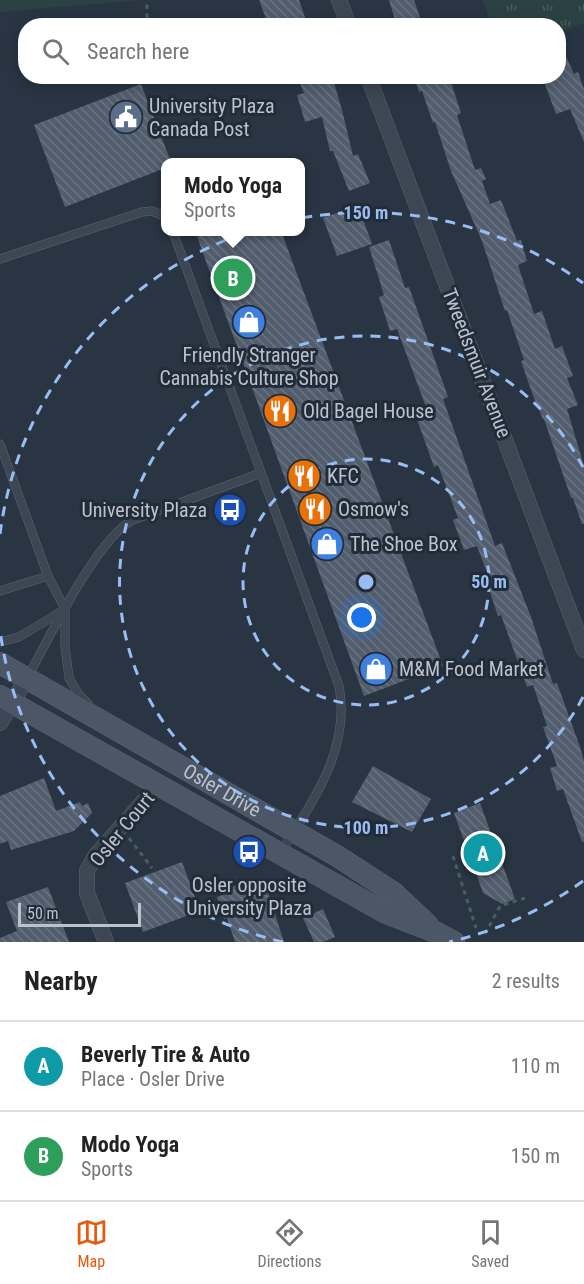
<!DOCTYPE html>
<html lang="en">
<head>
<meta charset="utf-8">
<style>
	:root { --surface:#fff; --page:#f6f6f6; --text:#222; --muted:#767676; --line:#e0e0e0; --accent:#ea580c }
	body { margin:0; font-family:"Roboto Condensed",sans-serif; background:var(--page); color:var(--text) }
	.scale { position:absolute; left:18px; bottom:15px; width:123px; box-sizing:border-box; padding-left:6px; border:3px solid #bbc2cc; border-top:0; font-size:16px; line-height:21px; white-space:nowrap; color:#bbc2cc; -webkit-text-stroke:4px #222c38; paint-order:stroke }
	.you { position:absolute; left:362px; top:618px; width:21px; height:21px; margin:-15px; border:4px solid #fff; border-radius:50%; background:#1a73e8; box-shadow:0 0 0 9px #1a73e833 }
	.badge { display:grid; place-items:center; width:39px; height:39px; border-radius:50%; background:var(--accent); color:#fff; font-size:20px; font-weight:700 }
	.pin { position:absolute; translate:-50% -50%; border:3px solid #fff; box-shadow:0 2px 6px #0006 }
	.popup { position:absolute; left:161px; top:158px; width:144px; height:78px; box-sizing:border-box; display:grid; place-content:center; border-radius:12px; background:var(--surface); filter:drop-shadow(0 2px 4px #0005); font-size:20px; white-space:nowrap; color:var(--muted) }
	.popup b { font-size:22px; color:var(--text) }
	.popup::after { content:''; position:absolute; left:50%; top:100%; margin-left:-12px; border:12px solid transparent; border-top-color:var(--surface) }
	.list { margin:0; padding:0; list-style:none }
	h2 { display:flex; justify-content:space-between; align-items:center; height:78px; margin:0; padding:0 24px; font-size:26px }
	h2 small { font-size:20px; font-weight:400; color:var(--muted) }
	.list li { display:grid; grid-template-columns:39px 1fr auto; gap:18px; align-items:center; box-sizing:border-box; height:90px; padding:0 24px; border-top:2px solid var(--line) }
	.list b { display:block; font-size:22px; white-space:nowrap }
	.list p { margin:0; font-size:20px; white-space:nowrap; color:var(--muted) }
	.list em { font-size:20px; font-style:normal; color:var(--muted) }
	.icon { flex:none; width:33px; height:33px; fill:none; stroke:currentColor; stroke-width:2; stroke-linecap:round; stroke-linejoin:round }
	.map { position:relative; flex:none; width:584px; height:942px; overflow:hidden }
	.search { position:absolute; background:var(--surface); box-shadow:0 3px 15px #0003; left:18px; right:18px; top:18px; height:66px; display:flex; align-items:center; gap:15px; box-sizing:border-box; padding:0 21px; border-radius:24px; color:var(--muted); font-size:22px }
	.sheet { height:258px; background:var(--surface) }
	nav { display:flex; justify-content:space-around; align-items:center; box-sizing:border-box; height:84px; border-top:2px solid var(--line); background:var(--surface); font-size:16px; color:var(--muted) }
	nav a { display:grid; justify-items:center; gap:3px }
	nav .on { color:var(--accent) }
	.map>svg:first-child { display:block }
	.green { fill:#2b4244 }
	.park { fill:url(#park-tufts) }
	.building { fill:url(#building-back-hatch) }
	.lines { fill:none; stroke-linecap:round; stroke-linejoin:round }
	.lane-casing { stroke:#5c6570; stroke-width:9 }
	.street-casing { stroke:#5c6570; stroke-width:16 }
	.secondary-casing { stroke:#5c6570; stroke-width:22 }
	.path { stroke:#495e60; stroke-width:3; stroke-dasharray:4.5 4.5; stroke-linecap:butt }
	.lane { stroke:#3d4753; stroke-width:8 }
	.street { stroke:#3d4753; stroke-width:15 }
	.secondary { stroke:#4b5666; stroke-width:21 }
	.ring { fill:none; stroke:#98bdf4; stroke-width:3; stroke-dasharray:10 8 }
	.labels { text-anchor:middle; stroke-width:6; stroke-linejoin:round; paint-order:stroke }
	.poi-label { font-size:20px; fill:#bbc2cc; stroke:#222c38; text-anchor:start }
	.street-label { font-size:20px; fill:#bbc2cc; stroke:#222c38 }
	.centre { fill:#98bdf4; stroke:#222c38; stroke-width:3 }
	.ring-label { font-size:18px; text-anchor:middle; font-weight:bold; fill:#98bdf4; stroke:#222c38; stroke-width:6; stroke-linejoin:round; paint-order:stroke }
</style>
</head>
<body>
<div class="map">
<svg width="584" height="942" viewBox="0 0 584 942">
	<defs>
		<pattern id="park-tufts" width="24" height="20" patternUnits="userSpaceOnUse" patternTransform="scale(1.5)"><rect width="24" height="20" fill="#2b4244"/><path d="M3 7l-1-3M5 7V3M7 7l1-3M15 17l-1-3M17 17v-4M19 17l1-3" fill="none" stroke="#485c5e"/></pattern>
		<pattern id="building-back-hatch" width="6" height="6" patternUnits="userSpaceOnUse" patternTransform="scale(1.5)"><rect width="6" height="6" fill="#525e6e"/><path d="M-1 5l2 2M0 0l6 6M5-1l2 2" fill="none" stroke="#697382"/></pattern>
	</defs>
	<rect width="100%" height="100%" fill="#293543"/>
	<!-- green -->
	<path class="green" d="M0 0H141L0 12Z"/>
	<!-- park -->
	<path class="park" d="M483 0H584V23L559 32 558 26 491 25Z"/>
	<!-- building -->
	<path class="building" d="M259 0H299L308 26H289L286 18 268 24Z
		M389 0H414L423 26H397Z
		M558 38 574 74 578 72 584 89V142L570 109 556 114 542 76H558Z
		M297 76H332L342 110 353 156 358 154 370 183 349 191 333 151H330L322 117 305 122 297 95 304 93Z
		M414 76H449L461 113 457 115 475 170 481 168 486 179 482 181 490 204 501 200 517 241 521 240 527 261 518 265 534 314 542 311 555 349 562 346 573 376 567 378 578 405 567 409 584 466V524H582L573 498H571L544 419H543L532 393 521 361 524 360 507 310 505 311 482 241 451 171 435 122 433 123 422 91 419 92Z
		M141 84 171 162H165V168L65 207 34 125Z
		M358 205 372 244 337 256 323 218Z
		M195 231H281L443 666 364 696Z
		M389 240 405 288 409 287 448 397 443 399 495 546 502 543 531 617 553 684 557 683 580 747 584 761V842H582L563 789 557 791 550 768 557 766 543 727 547 726 533 685 527 687 501 615 498 616 489 589 493 588 477 546 464 550 453 520 458 518 438 465 434 467 414 411 426 407 397 329 390 331 379 297 384 295 369 247Z
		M373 766 431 799 412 832 352 802Z
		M44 778 56 811 80 802 82 806 88 803 92 813 74 831 11 850 8 841 0 844V796Z
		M480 803 515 899 502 904 483 893 454 813Z
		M182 862 200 911 143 932 125 883Z
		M264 880 284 942H235L227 918 224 919 217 897 232 892 231 887 246 882 248 885Z
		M48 887 69 942H0V938L17 931 6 902Z
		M323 909 335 937 323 942H314L303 918Z"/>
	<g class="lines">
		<defs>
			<path id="lane" d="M173 232 339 686C351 749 313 801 281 852
				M0 259 142 212 152 211 166 217
				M0 444 48 576 65 609V646L69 678 79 695 89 705
				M0 591 48 576
				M0 642 19 637 64 610
				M27 678C49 639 96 539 133 520L261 473"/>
			<path id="street" d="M339 0 349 26
				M368 76 584 650
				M0 723 27 678
				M106 942 87 893V871L96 855 157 786"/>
			<g id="secondary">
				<path id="s1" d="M0 663 337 856 394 893 428 925"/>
				<path d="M0 696 384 912 435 932 454 942"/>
			</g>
		</defs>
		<!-- lane casing -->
		<use href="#lane" class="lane-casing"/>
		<!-- street casing -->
		<use href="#street" class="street-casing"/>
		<!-- secondary casing -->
		<use href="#secondary" class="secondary-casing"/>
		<!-- path -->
		<path class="path" d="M143 26 147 18V0
			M129 838 152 868
			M453 856 476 928
			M485 934 500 906 525 898"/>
		<!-- lane -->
		<use href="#lane" class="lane"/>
		<!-- street -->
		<use href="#street" class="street"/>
		<!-- secondary -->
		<use href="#secondary" class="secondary"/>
	</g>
	<!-- distance rings -->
	<g class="ring">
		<circle cx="366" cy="582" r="123"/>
		<path d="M583 697A246 246 0 1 1 583 467"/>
		<path d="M583 881A369 369 0 0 1 449 942M283 942A369 369 0 0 1 0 630M0 534A369 369 0 0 1 583 283"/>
	</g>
	<!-- icons -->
	<defs>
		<symbol id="civic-disc" viewBox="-11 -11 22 22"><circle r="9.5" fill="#5c6f8a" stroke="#222c38"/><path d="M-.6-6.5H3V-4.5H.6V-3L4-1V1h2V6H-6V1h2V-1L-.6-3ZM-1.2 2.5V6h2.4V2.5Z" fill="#fff"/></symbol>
		<symbol id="shop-disc" viewBox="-11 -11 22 22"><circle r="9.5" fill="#3f7fe0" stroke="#222c38"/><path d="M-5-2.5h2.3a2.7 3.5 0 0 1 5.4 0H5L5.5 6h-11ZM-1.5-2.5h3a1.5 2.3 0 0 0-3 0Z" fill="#fff"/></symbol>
		<symbol id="restaurant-disc" viewBox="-11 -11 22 22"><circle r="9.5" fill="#e8710a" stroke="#222c38"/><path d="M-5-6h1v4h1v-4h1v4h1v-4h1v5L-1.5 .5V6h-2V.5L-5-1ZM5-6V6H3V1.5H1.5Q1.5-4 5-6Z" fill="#fff"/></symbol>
		<symbol id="bus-disc" viewBox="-11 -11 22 22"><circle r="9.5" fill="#1a4fb4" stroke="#222c38"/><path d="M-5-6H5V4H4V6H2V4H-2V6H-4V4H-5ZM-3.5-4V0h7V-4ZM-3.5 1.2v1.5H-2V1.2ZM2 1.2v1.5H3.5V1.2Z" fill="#fff"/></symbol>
	</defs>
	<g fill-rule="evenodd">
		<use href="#civic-disc" x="107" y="98" width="38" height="38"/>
		<use href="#shop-disc" x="230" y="303" width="38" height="38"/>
		<use href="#restaurant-disc" x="261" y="392" width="38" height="38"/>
		<use href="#restaurant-disc" x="285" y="457" width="38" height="38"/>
		<use href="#restaurant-disc" x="296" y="490" width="38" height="38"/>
		<use href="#bus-disc" x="211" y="491" width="38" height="38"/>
		<use href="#shop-disc" x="308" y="525" width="38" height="38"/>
		<use href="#shop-disc" x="357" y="650" width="38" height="38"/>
		<use href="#bus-disc" x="230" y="833" width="38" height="38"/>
	</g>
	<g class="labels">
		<!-- poi labels -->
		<g class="poi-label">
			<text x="149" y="113">University Plaza<tspan x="149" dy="23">Canada Post</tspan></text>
			<text x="249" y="362" text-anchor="middle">Friendly Stranger<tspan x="249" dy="23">Cannabis Culture Shop</tspan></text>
			<text x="303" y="418">Old Bagel House</text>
			<text x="327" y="483">KFC</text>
			<text x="338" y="516">Osmow's</text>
			<text x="207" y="517" text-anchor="end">University Plaza</text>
			<text x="350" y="551">The Shoe Box</text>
			<text x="399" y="676">M&amp;M Food Market</text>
			<text x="249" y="892" text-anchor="middle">Osler opposite<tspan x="249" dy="23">University Plaza</tspan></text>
		</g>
		<!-- street labels -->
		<g class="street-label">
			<text transform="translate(477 363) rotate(69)" y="7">Tweedsmuir Avenue</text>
			<text dy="7" stroke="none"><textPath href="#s1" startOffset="256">Osler Drive</textPath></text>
			<text transform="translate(122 829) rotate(-51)" y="7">Osler Court</text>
		</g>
	</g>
	<circle cx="366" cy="582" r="9" class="centre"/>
	<g class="ring-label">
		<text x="366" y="219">150 m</text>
		<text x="489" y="588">50 m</text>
		<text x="366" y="834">100 m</text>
	</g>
</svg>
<div class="scale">50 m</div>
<div class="you"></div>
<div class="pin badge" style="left:483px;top:853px;background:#0f9aa8">A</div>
<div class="pin badge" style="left:233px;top:278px;background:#2e9e5b">B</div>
<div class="popup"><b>Modo Yoga</b>Sports</div>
<div class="search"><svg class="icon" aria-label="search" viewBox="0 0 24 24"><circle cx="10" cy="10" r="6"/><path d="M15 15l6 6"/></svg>Search here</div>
</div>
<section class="sheet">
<h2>Nearby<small>2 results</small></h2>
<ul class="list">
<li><span class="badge" style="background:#0f9aa8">A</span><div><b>Beverly Tire &amp; Auto</b><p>Place · Osler Drive</p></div><em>110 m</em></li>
<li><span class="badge" style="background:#2e9e5b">B</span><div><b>Modo Yoga</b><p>Sports</p></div><em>150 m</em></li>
</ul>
</section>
<nav>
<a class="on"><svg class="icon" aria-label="map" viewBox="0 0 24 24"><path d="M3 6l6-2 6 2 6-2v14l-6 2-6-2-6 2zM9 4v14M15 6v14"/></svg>Map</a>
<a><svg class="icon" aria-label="directions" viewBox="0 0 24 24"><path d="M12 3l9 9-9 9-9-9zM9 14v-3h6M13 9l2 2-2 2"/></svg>Directions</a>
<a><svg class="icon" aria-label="saved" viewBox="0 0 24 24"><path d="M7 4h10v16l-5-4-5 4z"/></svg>Saved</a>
</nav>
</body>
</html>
